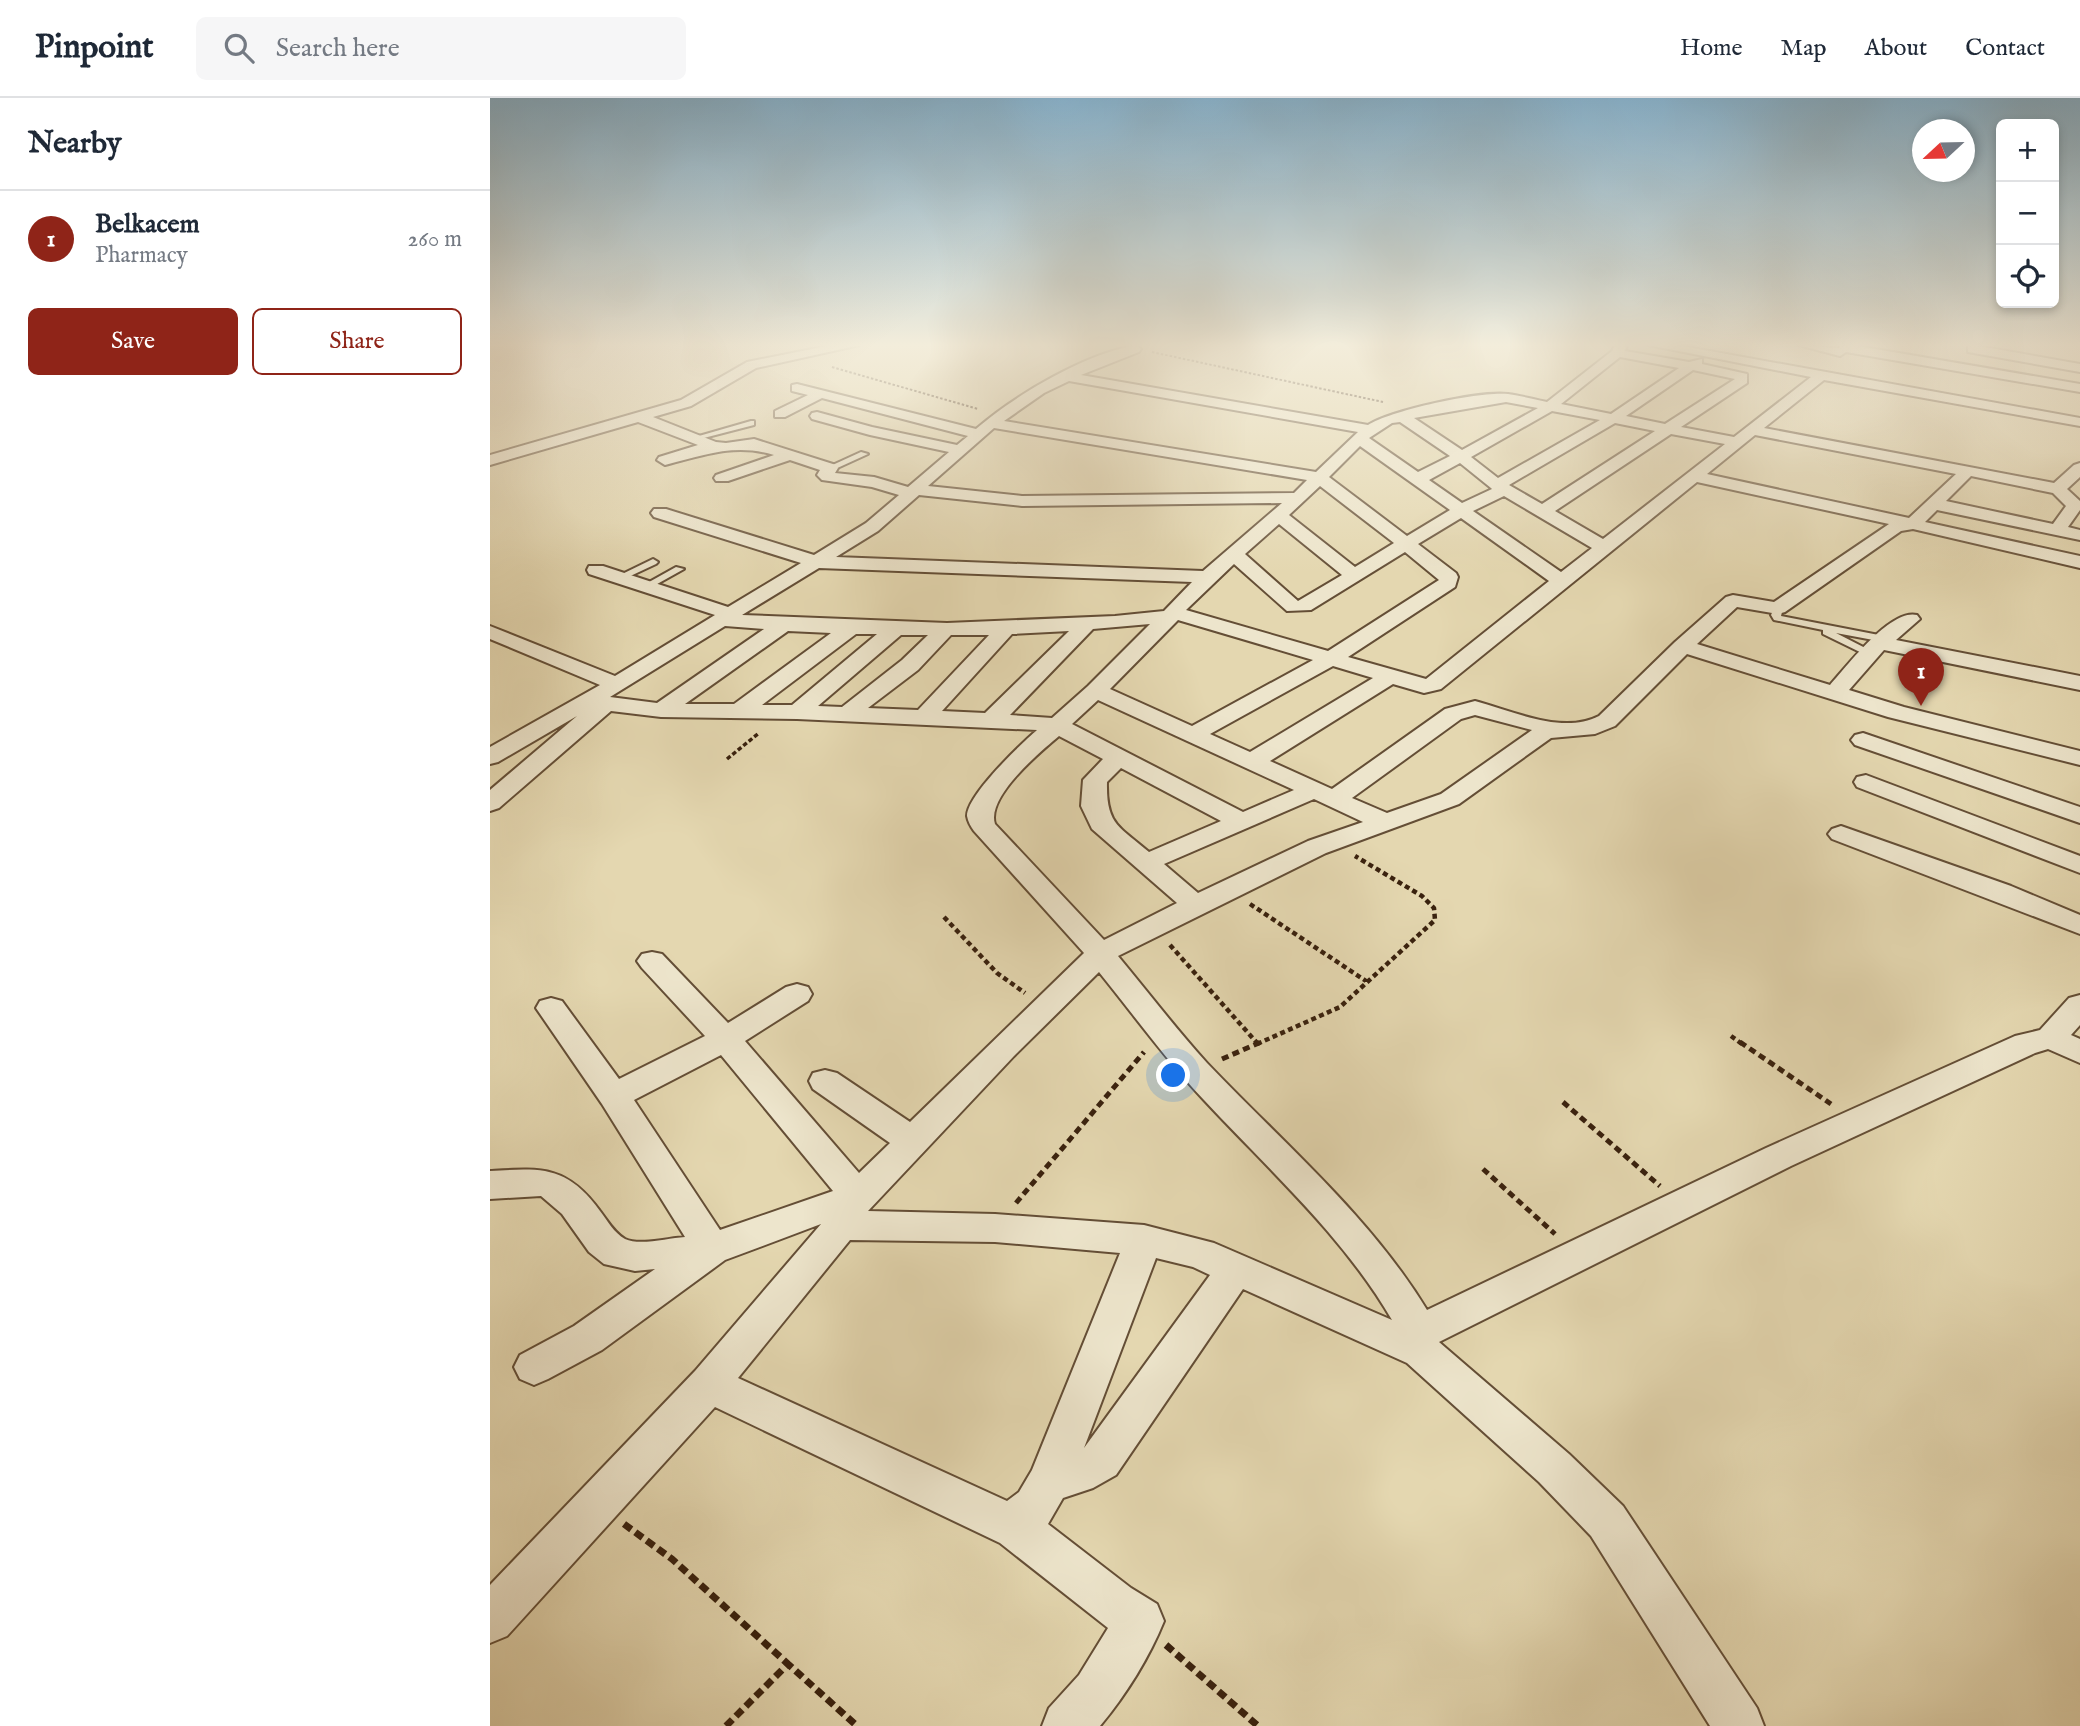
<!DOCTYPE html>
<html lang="en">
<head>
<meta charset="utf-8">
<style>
	:root { --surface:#fff; --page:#f6f6f7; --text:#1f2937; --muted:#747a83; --line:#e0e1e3; --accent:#8f2418 }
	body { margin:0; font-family:"IM FELL English",serif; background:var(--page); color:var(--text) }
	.controls { position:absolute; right:21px; top:21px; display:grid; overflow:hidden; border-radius:10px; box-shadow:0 4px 10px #0003 }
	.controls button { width:63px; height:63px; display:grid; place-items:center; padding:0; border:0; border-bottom:2px solid var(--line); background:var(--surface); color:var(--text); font:35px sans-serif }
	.compass { position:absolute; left:1422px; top:21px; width:63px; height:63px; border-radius:50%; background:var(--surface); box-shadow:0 4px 10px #0003; rotate:248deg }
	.you { position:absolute; left:684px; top:978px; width:24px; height:24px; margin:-18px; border:5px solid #fff; border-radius:50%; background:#1a73e8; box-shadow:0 0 0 10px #1a73e833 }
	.badge { display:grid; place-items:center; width:46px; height:46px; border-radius:50%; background:var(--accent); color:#fff; font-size:23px; font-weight:700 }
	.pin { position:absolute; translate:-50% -58px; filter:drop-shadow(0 2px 4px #0008) }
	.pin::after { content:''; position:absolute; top:37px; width:24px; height:21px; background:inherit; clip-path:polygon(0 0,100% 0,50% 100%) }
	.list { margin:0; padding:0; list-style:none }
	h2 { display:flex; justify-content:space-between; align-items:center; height:91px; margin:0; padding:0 28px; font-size:30px }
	h2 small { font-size:23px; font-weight:400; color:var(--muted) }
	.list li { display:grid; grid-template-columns:46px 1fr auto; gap:21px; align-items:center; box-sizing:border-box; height:98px; padding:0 28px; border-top:2px solid var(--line) }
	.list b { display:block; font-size:26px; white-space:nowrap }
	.list p { margin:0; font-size:23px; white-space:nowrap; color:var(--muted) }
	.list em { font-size:23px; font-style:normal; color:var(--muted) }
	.actions { display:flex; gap:14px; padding:21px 28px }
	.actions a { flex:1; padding:16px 0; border:2px solid var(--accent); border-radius:10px; text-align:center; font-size:24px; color:var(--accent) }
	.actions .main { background:var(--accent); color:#fff }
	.icon { flex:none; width:38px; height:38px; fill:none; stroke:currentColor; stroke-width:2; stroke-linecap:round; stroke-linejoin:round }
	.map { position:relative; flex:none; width:1590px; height:1628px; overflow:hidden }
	header { display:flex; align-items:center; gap:42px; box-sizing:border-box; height:98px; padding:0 35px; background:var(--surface); border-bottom:2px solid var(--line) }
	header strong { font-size:33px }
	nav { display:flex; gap:38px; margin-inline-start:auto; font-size:24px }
	.search { width:490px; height:63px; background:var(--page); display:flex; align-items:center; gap:18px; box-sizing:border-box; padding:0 24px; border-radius:10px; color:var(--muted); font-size:26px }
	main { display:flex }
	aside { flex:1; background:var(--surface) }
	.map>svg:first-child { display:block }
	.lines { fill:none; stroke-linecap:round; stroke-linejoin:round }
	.service-casing { stroke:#644e36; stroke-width:4 }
	.minor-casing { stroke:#644e36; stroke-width:4 }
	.path-far4 { stroke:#39210e; stroke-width:2; stroke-dasharray:2.5 2; stroke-linecap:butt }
	.path-far3 { stroke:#39210e; stroke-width:3.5; stroke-dasharray:4.5 2.5; stroke-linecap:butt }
	.path-far2 { stroke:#39210e; stroke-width:4.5; stroke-dasharray:5 3.5; stroke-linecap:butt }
	.path-far1 { stroke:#39210e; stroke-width:5; stroke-dasharray:7 4.5; stroke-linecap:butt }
	.path { stroke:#39210e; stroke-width:7; stroke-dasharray:9 5; stroke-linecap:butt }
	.service { fill:#ede5cc; fill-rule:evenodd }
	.minor { fill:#ede5cc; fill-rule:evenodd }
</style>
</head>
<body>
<header>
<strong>Pinpoint</strong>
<div class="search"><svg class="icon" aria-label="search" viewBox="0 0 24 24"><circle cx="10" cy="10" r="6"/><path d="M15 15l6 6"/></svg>Search here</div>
<nav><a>Home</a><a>Map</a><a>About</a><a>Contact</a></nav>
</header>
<main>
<aside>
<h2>Nearby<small></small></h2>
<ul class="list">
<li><span class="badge">1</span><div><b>Belkacem</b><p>Pharmacy</p></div><em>260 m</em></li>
</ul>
<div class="actions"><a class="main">Save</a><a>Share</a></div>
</aside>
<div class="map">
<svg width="1590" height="1628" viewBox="0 0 1590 1628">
	<rect width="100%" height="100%" fill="#e4d7b0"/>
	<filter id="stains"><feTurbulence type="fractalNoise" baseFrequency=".00286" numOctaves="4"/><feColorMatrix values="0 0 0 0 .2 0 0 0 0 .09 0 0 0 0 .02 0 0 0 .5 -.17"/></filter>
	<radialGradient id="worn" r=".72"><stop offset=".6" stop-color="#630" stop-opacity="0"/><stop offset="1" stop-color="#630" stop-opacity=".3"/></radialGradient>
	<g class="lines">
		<defs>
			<path id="service" d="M261 323H264V327L206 342 202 340Z
				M371 354 378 356 343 372 336 370Z
				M163 461 168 464 166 466 134 481 126 479Z
				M186 469 194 471 160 490 152 488Z
				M1288 507 1293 510 1291 518 1394 538 1399 541 1394 544 1346 535 1385 555 1384 557H1376L1333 536V532L1284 522 1281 517 1285 508Z"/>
			<path id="minor" d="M342 247H370L266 270 201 308 163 319 226 344 236 345 264 341 346 367 348 370 345 375 384 379 418 389 459 354 380 337 322 321 320 318 322 315 327 314 382 329 467 347 478 338 332 300 295 319H285V313L318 297 302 293V287L307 286 486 331C525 297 595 256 646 247L651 251 649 254 591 277 878 327C902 312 989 293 1018 296 1031 298 1044 301 1057 304L1122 253 1125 247H1137L1135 253 1199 264 1212 261V266L1257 276V285L1191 329 1244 339 1321 279 1158 247H1187L1590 320V328L1334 282 1274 330 1564 385 1584 367 1590 365V379L1577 391 1590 403V412L1578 429 1590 432V442L1447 412 1435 424 1590 458V470L1423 431 1411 433 1295 514 1288 516 1247 509 1207 546 1340 587C1357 568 1401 510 1427 517L1430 521 1406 542 1590 578V592L1394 552 1359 592 1414 609 1590 653V667L1398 619 1197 556 1125 628 1105 636 1061 640 969 706 836 755 628 858C658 894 686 931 717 965 793 1045 879 1117 937 1212L1276 1050 1525 938 1550 932 1579 900 1590 897V927L1581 937 1590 941V965L1558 951 1545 955 1301 1068 949 1244 1079 1356 1133 1408 1267 1610 1274 1628H1220L1101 1438 1049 1384 917 1265 753 1191 626 1377 603 1390 573 1400 558 1426 641 1490 667 1506 674 1523C659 1560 635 1598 610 1628H552L559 1610 589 1577 618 1530 510 1445 225 1309 17 1538 0 1545V1487L205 1273 331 1126 235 1162 112 1252 58 1281 44 1287 30 1281 24 1269 30 1257 84 1228 165 1171 145 1173 114 1166 99 1154 72 1116 51 1098 0 1101V1073C51 1070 77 1067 110 1113 117 1122 124 1135 135 1141 150 1148 178 1140 195 1139L112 1006 46 910 50 903 61 900 72 903 129 981 215 938 152 870 147 863 152 856 162 854 172 856 238 925 296 889 307 886 318 889 322 896 318 903 255 943 369 1075 400 1045 323 991 319 983 323 975 335 972 347 975 420 1024 594 855 484 733C481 729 478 724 477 718 477 697 531 646 547 632L307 621 171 619 121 613 9 710 0 713V692L87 618 8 664 0 666V649L110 587 0 541V528L125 578 225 517 99 476 97 472 99 468H113L238 509 311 465 164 419 161 415 164 411H176L324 457 376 425 409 397 382 389 332 382 327 377 330 372 300 362 238 383H226L224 380 226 377 284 357C245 345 214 357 175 367L167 362 169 359 208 347 148 324 0 367V357L191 302 257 264ZM1130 259 1189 270 1121 316 1071 306ZM1203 272 1245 281 1175 326 1136 318ZM579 283 868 334 826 374 514 323 554 295ZM1016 304 1048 310 972 352 924 320ZM1062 313 1110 322 1008 380 981 359ZM910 324 960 358 928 374 879 340 902 325ZM1125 325 1165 333 1052 406 1019 387ZM504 330 817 382 804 395 532 398 438 388ZM1181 336 1235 346 1113 441 1065 413ZM1265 337 1466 376 1419 420 1217 376ZM870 348 960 412 917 438 839 379ZM970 365 1001 390 1002 391 972 405 939 382ZM1481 378 1563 395 1576 408 1563 426 1456 403ZM1207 384 1399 426 1284 504 1243 497 1236 499 1185 544 1109 618C1072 637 1023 613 985 603L955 611 842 691 780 663 903 586 934 595 951 591ZM830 388 904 445 865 469 799 417ZM429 397 532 408 792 405 713 473 346 459 388 433ZM1014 398 1102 450 1071 474 983 413ZM971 420 1059 483 936 581 858 559 965 489 968 479 966 475 928 446ZM789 426 852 477 808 503 755 456ZM915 454 949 482 838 553 696 512 744 466 797 513 821 512ZM329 470 702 484 674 513 625 518 457 525 252 517ZM688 522 823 562 702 628 620 591ZM660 526 598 588 562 620 520 617 603 531ZM235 528 274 531 167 605 120 599ZM298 533 341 535 244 606H195ZM579 533 495 615 452 613 522 536ZM366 536H387L302 607H272ZM411 537H438L412 562 352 609 328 608ZM461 537H499L428 612 378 610 428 572ZM843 568 883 580 760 654 720 636ZM608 602 804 692 753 714 582 626ZM985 617 1042 632 951 696 897 715 862 700 971 621ZM569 638 613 661 593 682 591 708 602 731 687 805 614 842 505 726C496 699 550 654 569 638ZM631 670 731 723 659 754C629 728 616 727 617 684ZM824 701 873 724 818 743 708 795 674 766ZM609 874C644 917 676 962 714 1002 779 1072 854 1139 902 1222L724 1145 654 1127 505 1116 378 1113 524 958ZM231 957 343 1093 230 1132 144 1002ZM360 1142 505 1144 630 1155 542 1372 529 1394 517 1403 248 1280ZM666 1160 703 1169 720 1177 594 1350Z
				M1308 247 1349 250 1351 247H1362L1590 286V294L1356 254 1350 258Z
				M1483 247 1590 266V274L1478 254V248Z
				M1373 635 1590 709V725L1365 647 1361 642 1365 637Z
				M1376 677 1590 758V775L1367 689 1364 684 1367 679Z
				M1351 728 1521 788 1590 817V836L1342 741 1338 736 1342 731Z"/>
		</defs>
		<!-- service casing -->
		<use href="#service" class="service-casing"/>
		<!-- minor casing -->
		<use href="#minor" class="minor-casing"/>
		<!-- path-far4 -->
		<path class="path-far4" d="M662 254 893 304
			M342 269 488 311"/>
		<!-- path-far3 -->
		<path class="path-far3" d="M237 661 269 635"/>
		<!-- path-far2 -->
		<path class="path-far2" d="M760 806 876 883
			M454 819 507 875 535 895
			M680 847 768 946
			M1241 938 1252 946
			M767 946 850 909 945 822 944 810 932 798 865 758"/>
		<!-- path-far1 -->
		<path class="path-far1" d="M766 944 768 946
			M1250 944 1341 1006
			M732 961 771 944
			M1073 1004 1170 1088
			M993 1071 1065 1136
			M526 1105 654 954"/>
		<!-- path -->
		<path class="path" d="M134 1426 182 1461 298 1566
			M676 1547 768 1628
			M236 1628 298 1566 367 1628"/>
		<!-- service -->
		<use href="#service" class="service"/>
		<!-- minor -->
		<use href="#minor" class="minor"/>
	</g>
	<!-- sky -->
	<linearGradient id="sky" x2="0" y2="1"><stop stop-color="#88b6d3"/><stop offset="0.52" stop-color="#f3eddb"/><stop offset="1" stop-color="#f3eddb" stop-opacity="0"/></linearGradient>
	<rect width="1590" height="475" fill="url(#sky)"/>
	<rect width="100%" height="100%" filter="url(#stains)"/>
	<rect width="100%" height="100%" fill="url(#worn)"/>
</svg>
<div class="controls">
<button>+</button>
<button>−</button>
<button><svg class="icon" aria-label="locate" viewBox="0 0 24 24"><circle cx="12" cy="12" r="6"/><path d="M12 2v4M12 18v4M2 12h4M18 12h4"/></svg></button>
</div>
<svg class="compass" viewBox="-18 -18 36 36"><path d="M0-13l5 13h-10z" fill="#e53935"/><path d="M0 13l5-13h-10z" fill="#747a83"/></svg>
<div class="you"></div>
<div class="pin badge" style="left:1431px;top:608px">1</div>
</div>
</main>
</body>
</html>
